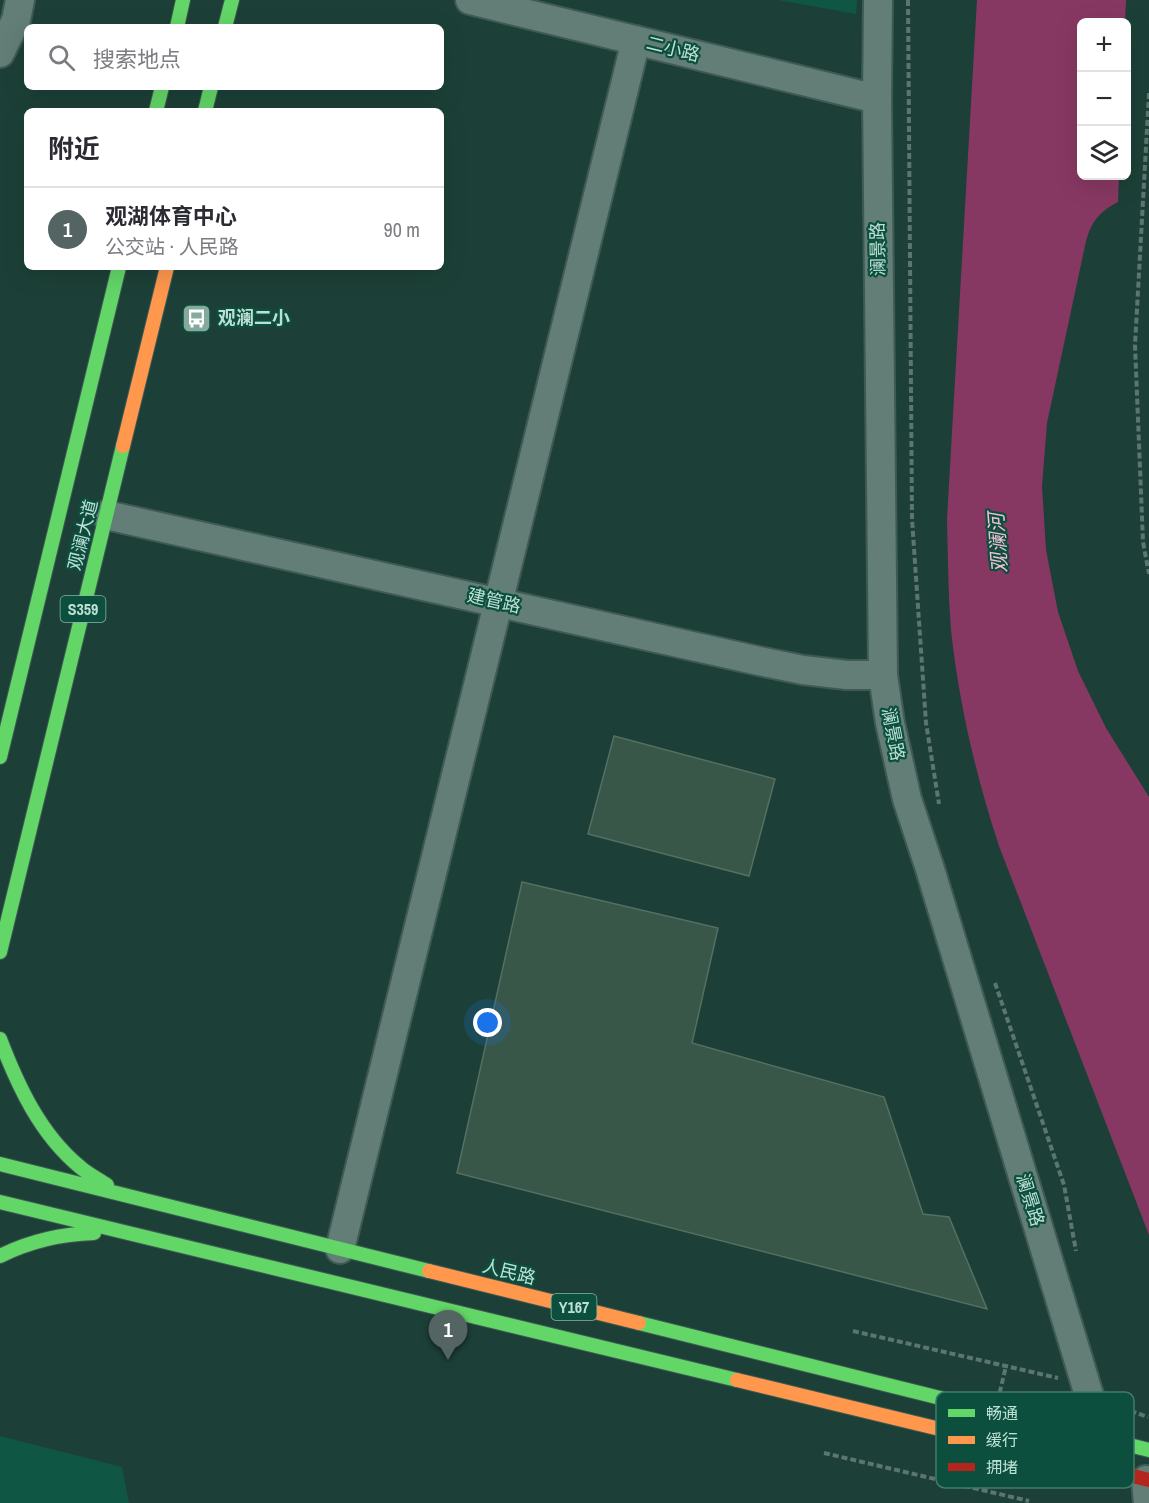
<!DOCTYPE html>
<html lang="zh">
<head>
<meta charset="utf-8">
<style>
	:root { --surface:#fff; --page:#f7f7f7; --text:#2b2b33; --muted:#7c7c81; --line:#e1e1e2; --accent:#536463 }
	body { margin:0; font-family:"Archivo Narrow","Noto Sans SC",sans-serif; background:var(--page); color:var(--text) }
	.controls { position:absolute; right:18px; top:18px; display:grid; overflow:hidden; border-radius:9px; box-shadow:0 6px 24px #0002 }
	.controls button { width:54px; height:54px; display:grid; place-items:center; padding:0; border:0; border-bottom:2px solid var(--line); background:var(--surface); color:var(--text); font:30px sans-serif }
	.you { position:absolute; left:488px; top:1023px; width:21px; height:21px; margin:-15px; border:4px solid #fff; border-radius:50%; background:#1a73e8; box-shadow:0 0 0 9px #1a73e833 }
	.badge { display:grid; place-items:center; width:39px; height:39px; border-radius:50%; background:var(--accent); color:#fff; font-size:20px; font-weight:700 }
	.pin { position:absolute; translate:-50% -50px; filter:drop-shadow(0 2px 3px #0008) }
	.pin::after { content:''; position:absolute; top:32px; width:21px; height:18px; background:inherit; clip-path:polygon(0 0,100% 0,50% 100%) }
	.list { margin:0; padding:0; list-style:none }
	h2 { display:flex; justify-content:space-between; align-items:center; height:78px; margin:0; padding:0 24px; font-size:26px }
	h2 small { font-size:20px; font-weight:400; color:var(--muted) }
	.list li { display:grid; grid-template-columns:39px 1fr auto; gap:18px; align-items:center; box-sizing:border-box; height:84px; padding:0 24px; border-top:2px solid var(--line) }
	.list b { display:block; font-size:22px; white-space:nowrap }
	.list p { margin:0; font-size:20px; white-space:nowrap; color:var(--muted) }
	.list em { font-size:20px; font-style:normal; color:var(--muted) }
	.icon { flex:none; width:33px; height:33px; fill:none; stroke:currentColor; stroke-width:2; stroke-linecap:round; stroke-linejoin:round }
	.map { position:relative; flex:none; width:1149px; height:1503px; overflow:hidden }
	.search { position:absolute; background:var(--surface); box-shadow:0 6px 24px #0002; left:24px; top:24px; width:420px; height:66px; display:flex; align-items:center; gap:15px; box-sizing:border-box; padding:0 21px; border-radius:9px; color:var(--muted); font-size:22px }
	.panel { position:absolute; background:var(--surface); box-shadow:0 6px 24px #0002; left:24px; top:108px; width:420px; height:162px; border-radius:9px }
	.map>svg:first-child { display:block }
	.built { fill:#0f5645 }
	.water { fill:#873862 }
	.building { fill:#385749; stroke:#556f63; stroke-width:1.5 }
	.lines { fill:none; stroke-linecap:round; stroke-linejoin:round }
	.street-casing { stroke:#3f5a53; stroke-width:32 }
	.fast-casing { stroke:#3f5a53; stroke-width:16 }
	.slow-casing { stroke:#3f5a53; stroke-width:16 }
	.jam-casing { stroke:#3f5a53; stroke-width:16 }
	.path { stroke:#5b766e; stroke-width:4; stroke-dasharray:6 3; stroke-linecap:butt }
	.street { stroke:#627e76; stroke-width:28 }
	.fast { stroke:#63d668; stroke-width:14 }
	.slow { stroke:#ff974d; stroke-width:14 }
	.jam { stroke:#b3261e; stroke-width:14 }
	.path-bridge { stroke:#5b766e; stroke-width:4; stroke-dasharray:6 3; stroke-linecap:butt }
	.labels { text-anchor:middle; stroke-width:4.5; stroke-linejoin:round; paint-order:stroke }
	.shield { fill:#0d4f3e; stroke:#88b5a7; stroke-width:1.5 }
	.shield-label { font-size:16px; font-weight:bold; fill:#bce1d4 }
	.street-label { font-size:18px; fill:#bce1d4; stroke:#0d4f3e }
	.poi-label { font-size:18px; font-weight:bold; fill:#bce1d4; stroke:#0d4f3e; text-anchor:start }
	.water-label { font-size:20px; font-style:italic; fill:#f3c0d6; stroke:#0d4f3e }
	.key { fill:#0d4f3e; stroke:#427b6b; stroke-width:1.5 }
	.key-label { font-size:16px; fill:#bce1d4 }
</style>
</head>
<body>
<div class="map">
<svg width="1149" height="1503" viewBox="0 0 1149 1503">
	<rect width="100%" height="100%" fill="#1c4037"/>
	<!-- built -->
	<path class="built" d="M778 0H857L856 14Z
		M0 1436 122 1467 129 1503H0Z"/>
	<!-- water -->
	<path class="water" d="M977 0H1126L1125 22H1082V176H1119L1118 202C1099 212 1092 221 1086 241L1047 423 1042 486 1046 550 1058 612 1078 671 1106 728 1149 797V1235L999 846C976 776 959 704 951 630 948 593 948 556 947 519Z"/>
	<!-- building -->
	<path class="building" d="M614 736 775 779 749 876 588 834Z
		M522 882 718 928 692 1043 884 1097 923 1214 949 1217 987 1309 457 1173Z"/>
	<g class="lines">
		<defs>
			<path id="street" d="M470 0 877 99
				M878 0 877 99 883 675 890 723 907 799 930 869 1102 1438
				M0 53 16 20 20 0
				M106 515 759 661 803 670 847 675H883
				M340 1249 636 40
				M1146 1480 1148 1503"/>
			<path id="fast" d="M177 27 183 0
				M225 27 232 0
				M156 111 162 87
				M205 111 211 87
				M0 757 119 267
				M0 952 123 446
				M0 1039C18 1086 40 1134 80 1167 88 1174 98 1179 107 1185
				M0 1164 429 1271
				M0 1202 737 1380
				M0 1256C30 1241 61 1234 94 1233
				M639 1323 1149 1450"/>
			<path id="slow" d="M123 446 167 267
				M429 1271 639 1323
				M737 1380 948 1431"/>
			<path id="jam" d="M948 1431 1149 1480"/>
		</defs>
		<!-- street casing -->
		<use href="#street" class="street-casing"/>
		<!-- fast casing -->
		<use href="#fast" class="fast-casing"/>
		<!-- slow casing -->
		<use href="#slow" class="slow-casing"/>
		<!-- jam casing -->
		<use href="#jam" class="jam-casing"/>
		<!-- path -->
		<path class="path" d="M908 0 912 519 926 723 939 804
			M1149 93 1135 345 1143 542 1149 574
			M995 983 1064 1185 1076 1251
			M853 1331 1058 1378
			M1122 1408 1148 1417
			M824 1453 1029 1501"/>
		<!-- street -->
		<use href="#street" class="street"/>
		<!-- fast -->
		<use href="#fast" class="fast"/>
		<!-- slow -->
		<use href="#slow" class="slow"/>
		<!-- jam -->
		<use href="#jam" class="jam"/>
		<!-- path-bridge -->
		<path class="path-bridge" d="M977 1489 1006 1366"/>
	</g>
	<!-- icons -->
	<defs>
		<symbol id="bus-square" viewBox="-11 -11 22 22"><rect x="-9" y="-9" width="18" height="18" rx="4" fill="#84a99d" stroke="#0d4f3e"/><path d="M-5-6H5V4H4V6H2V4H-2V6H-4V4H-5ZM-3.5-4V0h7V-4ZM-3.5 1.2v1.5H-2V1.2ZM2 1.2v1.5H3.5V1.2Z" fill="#fff"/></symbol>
	</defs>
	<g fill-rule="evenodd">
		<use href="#bus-square" x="180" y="302" width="33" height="33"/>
	</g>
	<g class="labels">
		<!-- shield labels -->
		<g class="shield">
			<rect x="60.5" y="596" width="45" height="26" rx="4.5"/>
			<rect x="551.5" y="1294" width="45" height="26" rx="4.5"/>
		</g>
		<g class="shield-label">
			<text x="83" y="615">S359</text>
			<text x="574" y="1313">Y167</text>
		</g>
		<!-- street labels -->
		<g class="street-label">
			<text transform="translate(673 49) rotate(14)" y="6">二小路</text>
			<text transform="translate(878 249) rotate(-91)" y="6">澜景路</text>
			<text transform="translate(83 535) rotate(-76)" y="6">观澜大道</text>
			<text transform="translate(494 601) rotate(13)" y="6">建管路</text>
			<text transform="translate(893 734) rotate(79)" y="6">澜景路</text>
			<text transform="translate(1030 1200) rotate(73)" y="6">澜景路</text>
			<text transform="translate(509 1272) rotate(14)" y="6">人民路</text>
		</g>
		<!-- poi labels -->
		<g class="poi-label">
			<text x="218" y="324">观澜二小</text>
		</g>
		<!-- water labels -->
		<g class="water-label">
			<text transform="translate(998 543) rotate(-94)" y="7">观澜河</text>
		</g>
	</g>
	<!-- legend -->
	<rect x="936" y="1392" width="198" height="96" rx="9" class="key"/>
	<rect x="948" y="1409" width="27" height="8" fill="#63d668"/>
	<rect x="948" y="1436" width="27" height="8" fill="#ff974d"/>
	<rect x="948" y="1463" width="27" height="8" fill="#b3261e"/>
	<g class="key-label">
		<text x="986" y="1419">畅通</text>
		<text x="986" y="1446">缓行</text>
		<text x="986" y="1473">拥堵</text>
	</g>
</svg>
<div class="controls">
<button>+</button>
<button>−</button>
<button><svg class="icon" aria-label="layers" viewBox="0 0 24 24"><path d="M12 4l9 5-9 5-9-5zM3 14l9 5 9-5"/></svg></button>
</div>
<div class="you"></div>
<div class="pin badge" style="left:448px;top:1360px">1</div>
<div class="search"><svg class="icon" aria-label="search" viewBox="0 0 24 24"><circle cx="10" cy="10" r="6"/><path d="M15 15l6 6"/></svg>搜索地点</div>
<section class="panel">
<h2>附近<small></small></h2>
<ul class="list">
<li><span class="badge">1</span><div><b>观湖体育中心</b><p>公交站 · 人民路</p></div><em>90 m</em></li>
</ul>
</section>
</div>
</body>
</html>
